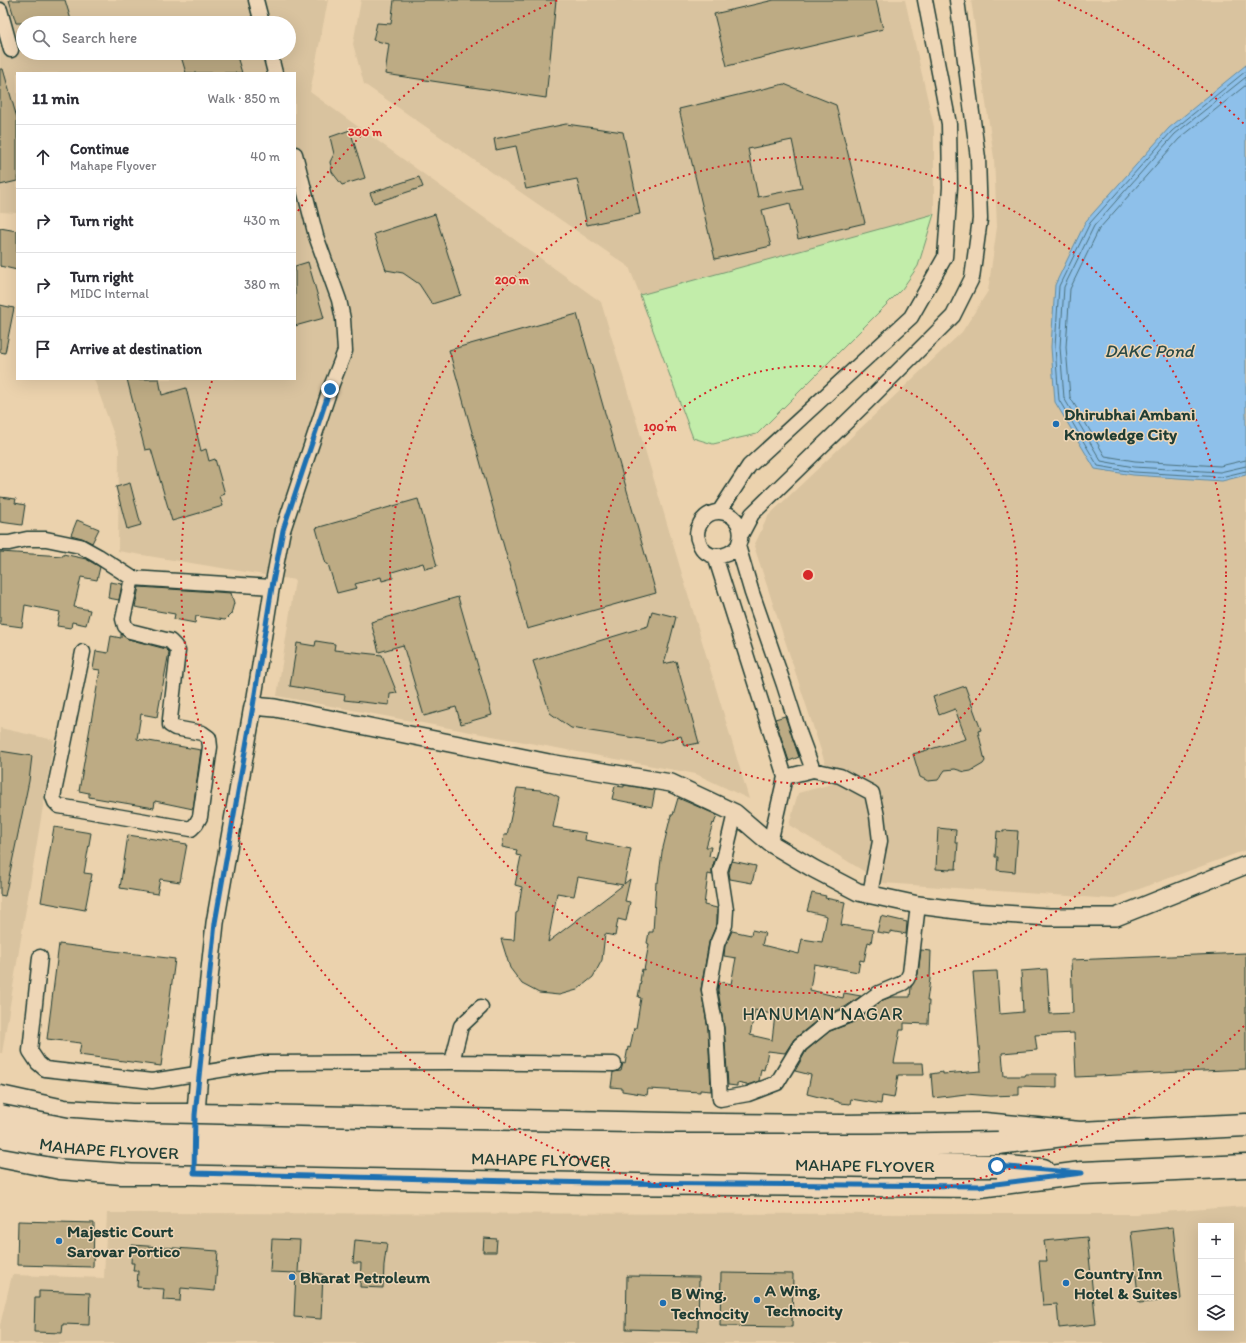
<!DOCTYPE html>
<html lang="en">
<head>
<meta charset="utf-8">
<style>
	:root { --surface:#fff; --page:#f2f2f3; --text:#2b2b33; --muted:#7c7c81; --line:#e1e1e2 }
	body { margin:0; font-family:Itim,sans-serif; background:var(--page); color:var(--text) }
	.controls { position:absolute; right:12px; bottom:12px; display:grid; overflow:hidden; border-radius:0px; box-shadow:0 4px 16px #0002 }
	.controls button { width:36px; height:36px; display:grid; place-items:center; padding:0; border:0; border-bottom:1px solid var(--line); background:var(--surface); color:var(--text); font:20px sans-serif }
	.stop { position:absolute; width:12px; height:12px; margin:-9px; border:3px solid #1f6fb2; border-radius:50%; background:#fff }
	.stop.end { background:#1f6fb2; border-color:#fff; box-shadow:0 1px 4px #0008 }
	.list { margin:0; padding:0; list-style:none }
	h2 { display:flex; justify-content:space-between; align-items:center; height:52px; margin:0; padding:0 16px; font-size:17px }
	h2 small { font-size:13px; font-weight:400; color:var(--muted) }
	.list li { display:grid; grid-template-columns:26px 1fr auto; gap:12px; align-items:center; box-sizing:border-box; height:64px; padding:0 16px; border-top:1px solid var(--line) }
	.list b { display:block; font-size:15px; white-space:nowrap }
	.list p { margin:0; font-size:13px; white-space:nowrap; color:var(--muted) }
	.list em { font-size:13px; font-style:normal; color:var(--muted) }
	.icon { flex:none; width:22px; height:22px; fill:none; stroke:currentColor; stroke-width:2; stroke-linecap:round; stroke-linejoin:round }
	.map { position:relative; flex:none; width:1246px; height:1343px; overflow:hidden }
	.search { position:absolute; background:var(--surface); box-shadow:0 4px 16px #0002; left:16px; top:16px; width:280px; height:44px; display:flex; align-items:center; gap:10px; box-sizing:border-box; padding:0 14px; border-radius:22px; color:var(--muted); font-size:15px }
	.panel { position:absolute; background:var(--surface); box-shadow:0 4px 16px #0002; left:16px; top:72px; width:280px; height:308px; border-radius:0px }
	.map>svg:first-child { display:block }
	.built { fill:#d9c39f; fill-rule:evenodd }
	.green { fill:#c2edaa; stroke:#70956f }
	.water { fill:#8ec0ea; stroke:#628ca1 }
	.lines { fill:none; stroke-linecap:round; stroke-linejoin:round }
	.shore { stroke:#4b717d; stroke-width:1 }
	.building { fill:#bdab84; stroke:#1f3d34; fill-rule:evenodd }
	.minor-casing { stroke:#1f3d34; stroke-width:17 }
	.tertiary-casing { stroke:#1f3d34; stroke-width:20 }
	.primary-casing { stroke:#1f3d34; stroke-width:25 }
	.minor { stroke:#eed6b6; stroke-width:14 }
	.tertiary { stroke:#eed6b6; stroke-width:17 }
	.primary { stroke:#eed6b6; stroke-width:22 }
	.primary-bridge-casing { stroke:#1f3d34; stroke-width:25; stroke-linecap:butt }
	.primary-bridge { stroke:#eed6b6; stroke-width:22 }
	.route { stroke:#1f6fb2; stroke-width:5 }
	.ring { fill:none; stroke:#d62828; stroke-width:2; stroke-dasharray:2 4 }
	.poi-dot { fill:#1f6fb2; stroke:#eed6b6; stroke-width:1.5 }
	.labels { text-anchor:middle; stroke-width:3; stroke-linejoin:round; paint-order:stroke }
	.poi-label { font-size:17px; font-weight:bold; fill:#1f3d34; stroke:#eed6b6; text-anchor:start }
	.street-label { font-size:17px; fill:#1f3d34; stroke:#eed6b6 }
	.water-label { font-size:18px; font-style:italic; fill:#2a4a46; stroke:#eed6b6 }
	.neighbourhood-label { font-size:18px; letter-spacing:1px; fill:#1f3d34; stroke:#eed6b6 }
	.centre { fill:#d62828; stroke:#eed6b6; stroke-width:2 }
	.ring-label { font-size:12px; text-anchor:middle; font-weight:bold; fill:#d62828; stroke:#eed6b6; stroke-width:3; stroke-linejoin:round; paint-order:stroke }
</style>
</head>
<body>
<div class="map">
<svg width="1246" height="1343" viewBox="0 0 1246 1343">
	<rect width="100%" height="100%" fill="#ebd2ad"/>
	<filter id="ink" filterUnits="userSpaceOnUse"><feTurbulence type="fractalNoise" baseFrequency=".025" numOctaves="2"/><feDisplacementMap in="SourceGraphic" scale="8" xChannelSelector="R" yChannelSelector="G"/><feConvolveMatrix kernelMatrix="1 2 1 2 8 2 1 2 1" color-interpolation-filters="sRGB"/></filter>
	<g filter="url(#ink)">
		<!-- built -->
		<path class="built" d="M0 0H328L310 92 601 302 749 799 696 774 277 696 295 580 118 551 119 449 94 379H295V73H17V213L0 212ZM23 23H289V53H23Z
			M361 0H905L934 127V214L640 295 629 267 364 84 353 44Z
			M971 0H1246V850L1112 899 883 883 789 825 798 793 832 784 754 546 768 516 962 332 988 291 997 227 994 158Z
			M0 728 54 740 2 1053H0Z
			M1246 1206V1343H0V1325L12 1275 104 1278 107 1213 1135 1214ZM1201 1226H1231V1328H1201Z"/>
		<!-- green -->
		<path class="green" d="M934 214 918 266 902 289 757 434 713 444 693 438 640 295Z"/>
		<!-- water -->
		<path class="water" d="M1246 65V475L1222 481 1133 475 1095 469 1055 402 1051 347 1055 285 1086 221 1169 128Z"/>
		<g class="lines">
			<!-- shore -->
			<path class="shore" d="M1246 71 1172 131 1090 223 1059 286 1055 347 1059 400 1098 466 1134 472 1221 477 1246 471
				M1246 77 1175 134 1094 226 1064 287 1060 347 1064 398 1101 461 1134 467 1220 472 1246 466
				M1246 85 1179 139 1099 229 1070 289 1066 347 1070 397 1105 456 1135 461 1220 466 1246 460"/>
		</g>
		<!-- building -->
		<path class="building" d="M9 0H65L72 23H16Z
			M394 0H556L546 98 385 74 389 44 373 40 377 23 391 24Z
			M774 0H876L883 29 727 66 714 14Z
			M180 53H236L242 73H186Z
			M0 69H3L17 118V181L0 185Z
			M784 84 836 105 865 223 798 239 790 203 762 210 771 246 715 259 679 109ZM792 140 802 188 758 197 748 149Z
			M566 124 623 132 640 214 587 225 577 179 526 189 516 146 496 150 494 139Z
			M350 130 365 178 342 185 332 172 330 162 334 154 330 137Z
			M419 177 423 187 374 203 370 193Z
			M435 214 461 295 432 304 419 284 403 273 386 270 374 234Z
			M0 228 17 231V270L0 266Z
			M308 262 324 318 295 326V266Z
			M0 305 14 308 5 353 0 352Z
			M577 314 656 593 527 629 449 350Z
			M127 379H159L162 395 186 388 201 451 206 449 209 461 215 459 225 494 220 496 223 506 172 521 151 449 145 450Z
			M130 483 141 525 127 529 116 487Z
			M0 497 16 499 15 503 25 505 22 525 0 522Z
			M418 499 437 566 425 569 423 563 392 572 393 578 382 581 381 577 355 584 357 588 337 593 328 564H326L316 528Z
			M77 520 99 529 92 543 82 538 71 535Z
			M0 552 63 556V554L86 559 100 567 97 580 81 577 74 607 90 610 86 625 72 622 71 628 57 626 60 612 25 605 22 627 0 624Z
			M110 582 122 584 119 600 108 598Z
			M139 587 231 593 234 603 231 614 225 620 196 616 195 623 174 619 175 614 135 607Z
			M458 597 492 715 461 724 456 707 424 716 403 645 379 652 371 622Z
			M652 611 676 617 664 664 676 661 699 743 684 746 681 736 660 742 571 728 550 713 533 661 648 626Z
			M121 634 128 639 166 649 169 652 157 717 141 714 137 739 201 750 193 809 155 801 154 808 89 797V793L79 791 100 670 93 669 96 651 108 653 111 636 121 638Z
			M316 641 335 644 334 650 382 655 397 693 390 694 389 705 344 700 345 695 290 686 297 643 315 646Z
			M965 686 981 730 978 731 985 761 983 764 971 771 965 772 955 769 945 770 938 780 928 781 920 777 913 754 966 739 955 709 939 715 933 697Z
			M785 716 799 757 789 761 775 719Z
			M0 751 32 756 29 781 5 896 0 895Z
			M624 785 655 790 652 807 612 799 615 786 624 787Z
			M517 788 540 790 551 793 559 797 553 827 586 833 585 840 631 849 624 884 630 879 625 901 630 902 626 921 618 919 615 936 605 934 602 960 593 977 577 990 559 995 539 993 522 984 510 968 501 939 514 940 516 913 518 912 522 887 515 885 521 856 516 855 517 850 502 847 504 835H507ZM578 877 623 885 548 942 557 893 574 896Z
			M678 798 717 815 714 824 713 823 706 847H711L709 856 715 858 712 869V875L708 874 704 905 717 908V923L709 942 701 989 708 1029 711 1091 700 1090V1092L648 1089 647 1095 622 1091V1088L611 1087 613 1072 621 1071 623 1063 625 1064 628 1047 630 1048 634 1028H636L641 998 638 997 641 981H640L642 969 644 970 649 944 647 943 649 932H653L656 882H658L662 852 671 815H673Z
			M54 827 91 833 84 873 92 874 85 910 41 902Z
			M938 828 956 830 955 843H958L956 869H950V870L936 869Z
			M1004 830 1018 831 1015 872 997 870 998 857H995L997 831 1004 832Z
			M128 835 187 844 180 882 160 879 157 894 120 888Z
			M732 861 756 866 752 883 730 879 729 872Z
			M812 893 826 896 825 898 845 902 841 925 873 930 871 943 868 942 864 961 860 960 858 972 814 964 810 990 843 998 844 993 861 996 845 1007 821 1017 794 1039 785 1053 768 1051 764 1070 761 1069 759 1081 747 1085 737 1083V1086L728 1085 724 1028 718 990 719 981 731 984 736 958 724 956 725 946 732 931 751 935 752 930 765 933 762 945 799 954 802 939 822 942 827 916 807 911ZM755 1010 775 1015 772 1040 750 1035Z
			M881 916 907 922 906 934 890 931V934L877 932Z
			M59 944 175 959 161 1066 79 1055 81 1043 47 1039Z
			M921 950 931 951 930 979 927 1001H929L928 1024 904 1023V1030H900L894 1063H923L924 1075H898L894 1098 882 1096 881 1104 851 1099 850 1104 839 1103V1102L807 1094 811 1075 795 1071 806 1051 830 1031 854 1022 883 1000 891 997H910L911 987 918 974Z
			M1246 953V1069L1076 1077 1074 1033 1035 1035 1037 1050 1002 1053 1004 1076H1024L1025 1074H1057V1087L1019 1086V1095L991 1096 966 1094 933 1098 931 1074 943 1072V1074L981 1071 973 972 997 971 1000 1014 1023 1012 1021 971 1047 969 1050 1014 1073 1013 1071 960Z
			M18 1221 94 1223 93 1267 17 1265Z
			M1173 1227 1181 1299 1139 1303 1131 1232Z
			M1087 1237 1096 1324 1059 1328 1057 1304 1043 1305 1039 1261H1047L1044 1241Z
			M484 1238 497 1239 496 1252H483Z
			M272 1239 300 1240 298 1272 323 1274 321 1319 294 1317 296 1273 270 1272Z
			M355 1240 387 1243 384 1265 383 1288 360 1287 361 1263H353Z
			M132 1245 218 1251 215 1291 181 1288 180 1301 163 1300 164 1289 137 1287 138 1271H133L134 1263H131Z
			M721 1273 793 1274 792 1327 720 1326Z
			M627 1276 699 1277 698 1331 626 1329Z
			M39 1291 90 1293 89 1325 63 1324 62 1333 34 1332 35 1298H39Z"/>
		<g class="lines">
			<defs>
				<path id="minor" d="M256 0 262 23
					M0 10 11 50
					M270 53 275 73
					M719 512 749 466 911 317 945 257 950 187 949 124 925 0
					M742 533 752 514 867 402 953 316 972 278 980 219 978 158 957 0
					M0 543H9L27 539H46L80 546 98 556 132 578 272 587
					M738 546C727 559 705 561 699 542 696 536 697 529 700 524 713 499 751 516 738 546L752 593 784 685 800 735 813 770 840 776 872 793 877 816 880 841 870 894
					M715 556 785 777 770 843
					M83 652 53 797 55 802 59 806 191 829 196 824 200 817 210 747 209 738 202 733 175 728 170 725V719L178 651 175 646 170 641 130 631 125 626 123 619 132 578
					M253 706 272 587 283 530 330 389 345 351 343 319 339 300 316 236 295 154
					M785 777 813 770
					M735 813 725 855 720 871 726 910 725 925 717 944 709 990 716 1028 720 1099 748 1094 777 1083 800 1045 826 1024 849 1015 879 993 903 983 907 979 910 973 918 905
					M40 957 30 1051 38 1063 45 1069 152 1081 264 1063 452 1062 614 1064
					M452 1062 461 1026 481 1007"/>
				<path id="tertiary" d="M195 1126 199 1073 215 923 253 706 275 708 549 763 671 783 735 813 770 843 814 869 858 892 918 905 972 912 1049 917H1116L1246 865"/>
				<path id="primary" d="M0 1097 64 1111 132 1115H195L720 1125 842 1126 984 1124 1080 1133
					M998 1143 1080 1133 1246 1125
					M0 1156 60 1168 122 1173H194L593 1183 980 1186 1082 1173 1246 1166
					M997 1166 1043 1170"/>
			</defs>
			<!-- minor casing -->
			<use href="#minor" class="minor-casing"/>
			<!-- tertiary casing -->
			<use href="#tertiary" class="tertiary-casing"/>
			<!-- primary casing -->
			<use href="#primary" class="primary-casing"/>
			<!-- minor -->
			<use href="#minor" class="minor"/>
			<!-- tertiary -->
			<use href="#tertiary" class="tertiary"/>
			<!-- primary -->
			<use href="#primary" class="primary"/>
			<defs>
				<g id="primary-bridge">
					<path d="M0 1116 67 1129 136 1134 384 1140 662 1145H872L998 1143"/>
					<path id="s1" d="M0 1136 61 1147 133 1152 880 1166H997"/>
				</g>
			</defs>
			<!-- primary-bridge casing -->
			<use href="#primary-bridge" class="primary-bridge-casing"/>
			<!-- primary-bridge -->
			<use href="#primary-bridge" class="primary-bridge"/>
		</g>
	</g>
	<g class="lines" filter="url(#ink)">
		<!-- route -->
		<path class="route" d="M330 389 283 530 272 587 253 706 215 923 195 1115 194 1173 593 1183 980 1186 1082 1173 997 1166"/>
	</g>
	<!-- distance rings -->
	<g class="ring">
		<circle cx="808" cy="575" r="209"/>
		<circle cx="808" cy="575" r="418"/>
		<path d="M1244 1026A627 627 0 0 1 212 381M298 211A627 627 0 0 1 558 0M1058 0A627 627 0 0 1 1244 124"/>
	</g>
	<!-- markers -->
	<g class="poi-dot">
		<circle cx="1056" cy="424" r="4"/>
		<circle cx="59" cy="1241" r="4"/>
		<circle cx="292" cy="1277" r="4"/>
		<circle cx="1066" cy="1283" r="4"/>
		<circle cx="757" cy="1300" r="4"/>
		<circle cx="663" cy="1303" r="4"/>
	</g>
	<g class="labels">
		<!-- poi labels -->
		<g class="poi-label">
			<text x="1064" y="420">Dhirubhai Ambani<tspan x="1064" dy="20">Knowledge City</tspan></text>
			<text x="67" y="1237">Majestic Court<tspan x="67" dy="20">Sarovar Portico</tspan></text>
			<text x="1074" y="1279">Country Inn<tspan x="1074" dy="20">Hotel &amp; Suites</tspan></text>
			<text x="300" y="1283">Bharat Petroleum</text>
			<text x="765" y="1296">A Wing,<tspan x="765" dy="20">Technocity</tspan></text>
			<text x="671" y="1299">B Wing,<tspan x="671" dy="20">Technocity</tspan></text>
		</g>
		<!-- street labels -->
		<g class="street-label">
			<text dy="6" stroke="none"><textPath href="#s1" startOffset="110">MAHAPE FLYOVER</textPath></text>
			<text dy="6" stroke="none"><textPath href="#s1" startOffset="542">MAHAPE FLYOVER</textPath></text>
			<text dy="6" stroke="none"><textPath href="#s1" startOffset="866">MAHAPE FLYOVER</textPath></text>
		</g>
		<!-- water labels -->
		<g class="water-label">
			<text x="1149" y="357">DAKC Pond</text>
		</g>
		<!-- neighbourhood labels -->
		<g class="neighbourhood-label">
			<text x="823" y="1020">HANUMAN NAGAR</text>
		</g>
	</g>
	<circle cx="808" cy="575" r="6" class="centre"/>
	<g class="ring-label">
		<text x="365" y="136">300 m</text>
		<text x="512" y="284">200 m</text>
		<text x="660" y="431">100 m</text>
	</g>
</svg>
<div class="controls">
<button>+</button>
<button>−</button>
<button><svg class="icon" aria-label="layers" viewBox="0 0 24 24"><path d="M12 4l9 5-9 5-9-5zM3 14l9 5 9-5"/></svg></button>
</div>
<div class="stop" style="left:997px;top:1166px"></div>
<div class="stop end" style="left:330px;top:389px"></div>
<div class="search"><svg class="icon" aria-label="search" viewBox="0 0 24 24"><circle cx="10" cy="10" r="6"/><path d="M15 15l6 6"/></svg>Search here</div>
<section class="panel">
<h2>11 min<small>Walk · 850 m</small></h2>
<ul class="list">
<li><svg class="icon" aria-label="ahead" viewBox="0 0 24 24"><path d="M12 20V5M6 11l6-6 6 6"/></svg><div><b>Continue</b><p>Mahape Flyover</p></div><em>40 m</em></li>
<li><svg class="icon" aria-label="right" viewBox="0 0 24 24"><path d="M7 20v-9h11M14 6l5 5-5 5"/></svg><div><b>Turn right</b></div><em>430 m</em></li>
<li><svg class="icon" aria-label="right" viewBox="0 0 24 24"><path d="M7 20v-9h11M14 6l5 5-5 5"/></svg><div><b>Turn right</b><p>MIDC Internal</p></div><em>380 m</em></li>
<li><svg class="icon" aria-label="arrive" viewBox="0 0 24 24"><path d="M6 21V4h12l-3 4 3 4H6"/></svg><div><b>Arrive at destination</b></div></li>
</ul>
</section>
</div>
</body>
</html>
